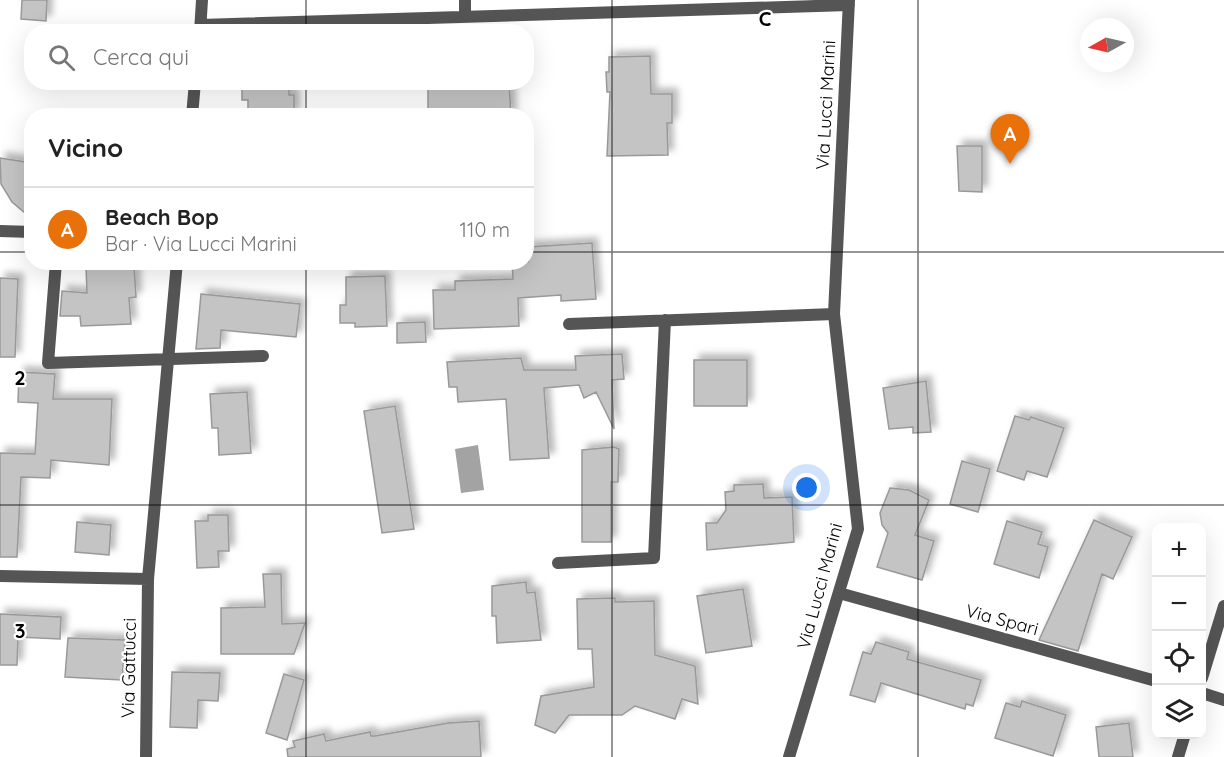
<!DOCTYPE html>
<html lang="it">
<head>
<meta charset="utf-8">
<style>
	:root { --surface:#fff; --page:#f6f6f6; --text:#222; --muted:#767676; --line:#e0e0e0; --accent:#2563eb }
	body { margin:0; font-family:Quicksand,sans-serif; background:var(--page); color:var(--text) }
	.controls { position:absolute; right:18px; bottom:18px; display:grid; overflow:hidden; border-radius:12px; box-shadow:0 6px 24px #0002 }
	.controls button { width:54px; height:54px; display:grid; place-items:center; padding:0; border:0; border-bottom:2px solid var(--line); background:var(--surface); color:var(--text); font:30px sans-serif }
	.compass { position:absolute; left:1080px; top:18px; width:54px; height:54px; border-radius:50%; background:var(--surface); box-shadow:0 6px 24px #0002; rotate:262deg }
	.you { position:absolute; left:807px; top:488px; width:21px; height:21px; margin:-15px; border:4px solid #fff; border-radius:50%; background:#1a73e8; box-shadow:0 0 0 9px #1a73e833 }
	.badge { display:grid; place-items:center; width:39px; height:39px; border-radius:50%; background:var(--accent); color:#fff; font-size:20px; font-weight:700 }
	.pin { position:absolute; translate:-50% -50px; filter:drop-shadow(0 2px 3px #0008) }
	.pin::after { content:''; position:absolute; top:32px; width:21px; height:18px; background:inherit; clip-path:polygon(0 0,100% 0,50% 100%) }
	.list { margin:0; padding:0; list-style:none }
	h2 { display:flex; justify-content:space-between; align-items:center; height:78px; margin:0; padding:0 24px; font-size:26px }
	h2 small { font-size:20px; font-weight:400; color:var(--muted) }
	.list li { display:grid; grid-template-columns:39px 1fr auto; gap:18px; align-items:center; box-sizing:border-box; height:84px; padding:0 24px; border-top:2px solid var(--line) }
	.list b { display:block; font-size:22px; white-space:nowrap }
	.list p { margin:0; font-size:20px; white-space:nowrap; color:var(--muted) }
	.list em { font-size:20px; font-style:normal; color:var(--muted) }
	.icon { flex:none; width:33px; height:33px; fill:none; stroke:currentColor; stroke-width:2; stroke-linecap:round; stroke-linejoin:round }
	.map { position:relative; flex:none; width:1224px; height:757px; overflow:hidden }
	.search { position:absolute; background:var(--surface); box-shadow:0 6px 24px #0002; left:24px; top:24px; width:510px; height:66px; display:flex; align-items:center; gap:15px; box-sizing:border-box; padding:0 21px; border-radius:24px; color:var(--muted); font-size:22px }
	.panel { position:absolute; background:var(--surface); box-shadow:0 6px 24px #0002; left:24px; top:108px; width:510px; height:162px; border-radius:24px }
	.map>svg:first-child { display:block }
	.water { fill:#a3a3a3 }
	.building { fill:#c4c4c4; stroke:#999; stroke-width:1.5; filter:url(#shadow) }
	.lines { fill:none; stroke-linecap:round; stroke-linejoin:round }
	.street { stroke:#555; stroke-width:12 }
	.grid { fill:none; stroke:#000; stroke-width:1.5; stroke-opacity:0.55 }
	.labels { text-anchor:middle; stroke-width:4.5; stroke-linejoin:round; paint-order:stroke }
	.street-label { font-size:18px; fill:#000; stroke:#fff }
	.grid-label { font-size:20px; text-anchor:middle; font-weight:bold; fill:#000; stroke:#fff; stroke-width:4.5; stroke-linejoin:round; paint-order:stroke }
</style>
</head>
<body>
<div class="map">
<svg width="1224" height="757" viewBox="0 0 1224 757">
	<defs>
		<filter id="shadow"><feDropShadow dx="5.5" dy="-5.5" stdDeviation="3" flood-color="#0004"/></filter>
	</defs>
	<rect width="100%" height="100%" fill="#fff"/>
	<!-- water -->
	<path class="water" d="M478 445 484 490 461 493 455 449Z"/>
	<!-- building -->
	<path class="building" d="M22 0H47L46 21 21 19Z
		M650 56 651 94H672V123H667L668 155 607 156 610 92H607L606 72H609V57Z
		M242 82H289V95H294V116H248V100H242Z
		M428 82H509L511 116H428Z
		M957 146H982V192L959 191Z
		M0 158 32 163V219L12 202 1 184Z
		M592 243 596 299 561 301V295L518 298 519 326 434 329 433 290H455V281L513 279 512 262H528L527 247Z
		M134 265 136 297 129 298 131 324 81 326 80 316H60L62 291 87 293 86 267Z
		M385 276 387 326 355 327V323H340V305H346V277Z
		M0 278 18 279 15 357H0Z
		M201 294 300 304 296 337 221 330 220 348 196 349Z
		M425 322 426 342 397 343V323Z
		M622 354 624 379 612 380 614 429 596 392 584 398 579 385 544 388 549 458 510 460 506 399 458 402 457 387H449L447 362 521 358 524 370H576L575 356Z
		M694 360H747V406H694Z
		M19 372 55 374 53 399H112L109 465 51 460 50 478 21 477 17 557H0V453L35 454 38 403 18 402Z
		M926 381 931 432 913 433V427L889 429 883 388Z
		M247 392 251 453 219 455 218 428H212L210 394Z
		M395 406 414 529 382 533 364 411Z
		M1015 416 1029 420 1031 417 1064 428 1047 477 1027 471 1024 480 997 471Z
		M614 447 619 449 618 482H611V542H582V450Z
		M962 461 990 469 978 512 950 504Z
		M763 484 764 498 792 497 794 542 707 550 706 523H717L726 510 725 492 734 491V485Z
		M890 488 909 490 929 500 915 535 934 541 922 580 877 567 888 533 882 525 880 513Z
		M208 515H228L229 551H218L219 567 197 568 195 521H208Z
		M1094 520 1132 537 1113 579 1102 574 1078 651 1039 640Z
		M1007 521 1042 532 1038 544 1048 547 1039 578 994 564Z
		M77 522 111 525 109 555 75 552Z
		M263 574H281L282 624 305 623 294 654H221V608L265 607Z
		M526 582 527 593 535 592 541 640 497 643 496 616H492V586Z
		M743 589 752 646 706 653 697 596Z
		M615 598V602L654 601 655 655 695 666 698 704 682 699 675 719 635 706 622 715H569L555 733 535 725 541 696 594 687 592 649H578L577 599Z
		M0 614 61 617 60 639 18 637 17 665H0Z
		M68 638 125 640 122 680 65 677Z
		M876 642 909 652 907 659 981 680 973 706 966 704 965 709 881 683 875 702 850 695 863 652 871 654Z
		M172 672 220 673 218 701 198 700 197 728 170 727Z
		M284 674 304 680 287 740 266 733Z
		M1022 701 1066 715 1053 756 995 738 1006 703 1020 707Z
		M479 721 481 757H288L287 749 295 747 293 741 324 734 326 741 370 732 371 736H375L448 723Z
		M1129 723 1133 757H1099L1096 727Z"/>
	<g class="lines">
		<!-- street -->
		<path class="street" d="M465 0V16
			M201 25 849 5
			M200 32 202 0
			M192 116 195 82
			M0 231 32 232
			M56 262 48 363 263 356
			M569 324 834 314
			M558 563 654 558 665 320
			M0 576 148 579
			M839 593 1156 681
			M1202 678 1224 606
			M1202 693 1224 700
			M146 757 148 579 177 262
			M789 757 858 529 834 314 849 0
			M1178 757 1185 734"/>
	</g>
	<!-- grid -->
	<path class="grid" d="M306 0V32M612 0V757M918 0V757M306 82V116M0 252H32M526 252H1224M306 262V757M0 505H1224"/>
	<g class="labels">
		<!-- street labels -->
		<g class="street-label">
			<text transform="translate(826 105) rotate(-87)" y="6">Via Lucci Marini</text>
			<text transform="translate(820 586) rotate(-75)" y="6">Via Lucci Marini</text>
			<text transform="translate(1002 620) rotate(15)" y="6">Via Spari</text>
			<text transform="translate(129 668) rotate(-89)" y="6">Via Gattucci</text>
		</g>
	</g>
	<g class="grid-label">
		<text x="765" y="26">C</text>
		<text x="20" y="385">2</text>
		<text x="20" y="638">3</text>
	</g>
</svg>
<div class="controls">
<button>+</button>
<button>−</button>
<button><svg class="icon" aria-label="locate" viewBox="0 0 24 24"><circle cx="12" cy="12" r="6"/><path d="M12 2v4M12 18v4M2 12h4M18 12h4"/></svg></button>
<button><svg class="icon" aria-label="layers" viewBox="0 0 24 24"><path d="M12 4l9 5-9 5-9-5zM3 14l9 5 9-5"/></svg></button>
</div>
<svg class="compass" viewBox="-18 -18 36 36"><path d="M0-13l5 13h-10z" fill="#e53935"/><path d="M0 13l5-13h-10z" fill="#767676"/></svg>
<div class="you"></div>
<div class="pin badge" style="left:1010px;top:164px;background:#e8710a">A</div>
<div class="search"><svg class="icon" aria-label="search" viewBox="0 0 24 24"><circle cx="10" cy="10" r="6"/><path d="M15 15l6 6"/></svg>Cerca qui</div>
<section class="panel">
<h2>Vicino<small></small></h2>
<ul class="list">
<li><span class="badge" style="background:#e8710a">A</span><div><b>Beach Bop</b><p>Bar · Via Lucci Marini</p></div><em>110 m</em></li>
</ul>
</section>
</div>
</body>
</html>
